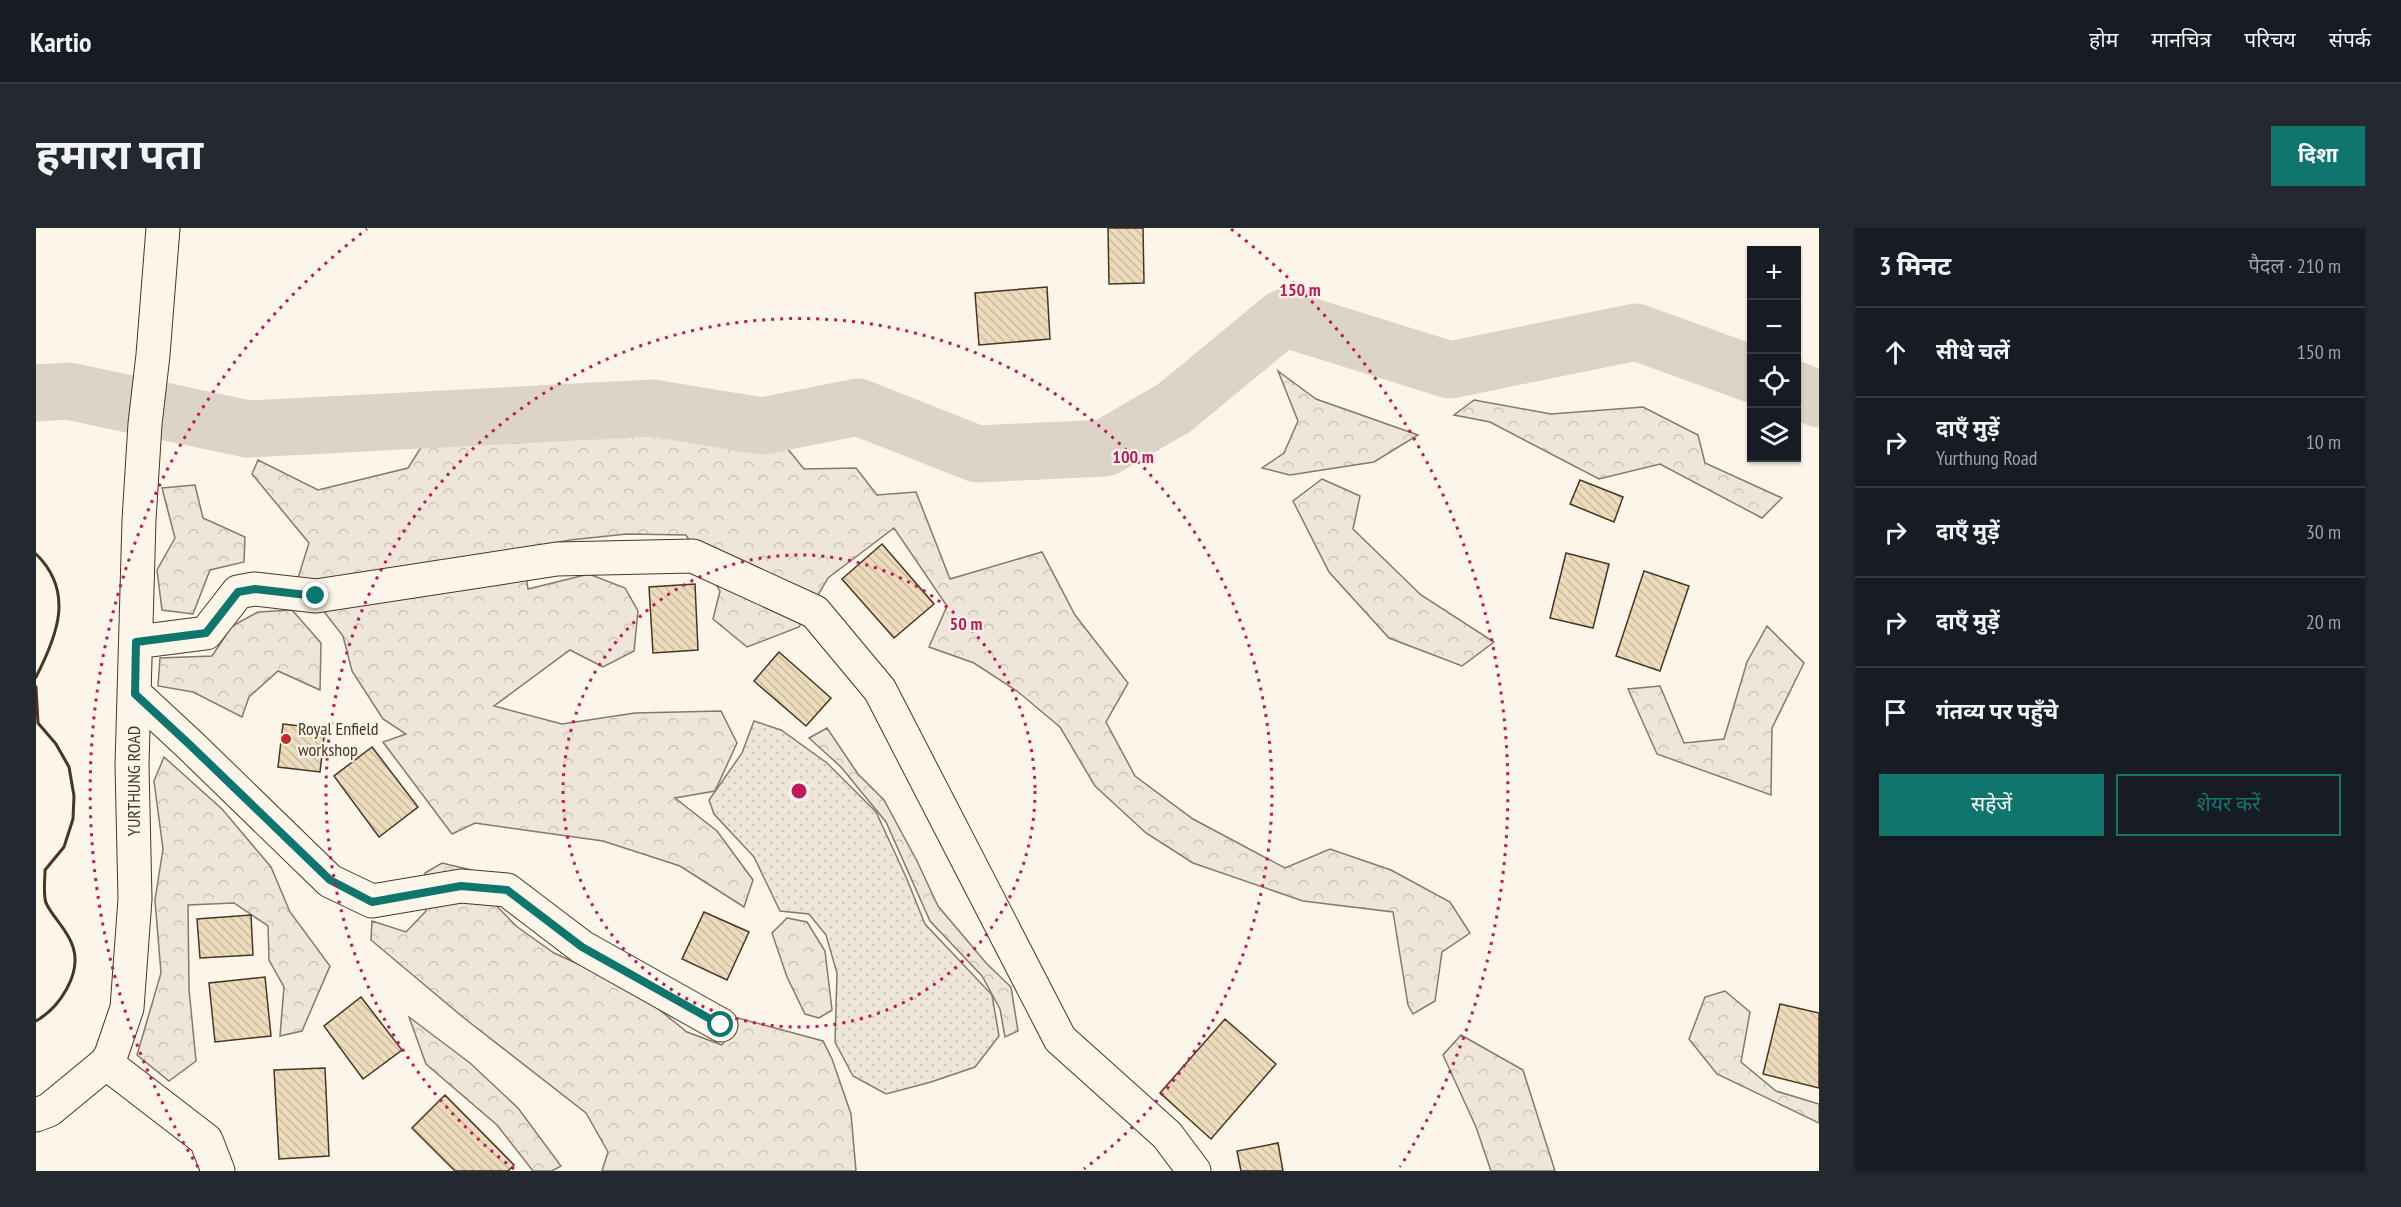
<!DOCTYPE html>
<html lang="hi">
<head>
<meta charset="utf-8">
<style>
	:root { --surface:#171b24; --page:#242831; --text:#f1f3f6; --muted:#9ea1a6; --line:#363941; --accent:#0f766e }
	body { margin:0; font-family:"PT Sans Narrow","Noto Sans Devanagari",sans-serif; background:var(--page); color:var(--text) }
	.controls { position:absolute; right:18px; top:18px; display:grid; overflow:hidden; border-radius:0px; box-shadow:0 2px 4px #0004 }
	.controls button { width:54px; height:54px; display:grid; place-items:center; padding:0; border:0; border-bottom:2px solid var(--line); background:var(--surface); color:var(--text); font:30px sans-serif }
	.stop { position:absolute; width:18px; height:18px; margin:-14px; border:4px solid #0f766e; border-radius:50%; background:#fff }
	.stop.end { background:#0f766e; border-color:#fff; box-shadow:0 2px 6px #0008 }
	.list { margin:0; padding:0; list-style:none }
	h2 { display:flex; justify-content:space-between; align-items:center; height:78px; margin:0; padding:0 24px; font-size:26px }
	h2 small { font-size:20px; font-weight:400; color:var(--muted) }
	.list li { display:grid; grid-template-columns:39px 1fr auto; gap:18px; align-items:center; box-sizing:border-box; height:90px; padding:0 24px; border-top:2px solid var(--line) }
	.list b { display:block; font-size:22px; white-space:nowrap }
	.list p { margin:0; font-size:20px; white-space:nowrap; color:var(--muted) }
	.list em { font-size:20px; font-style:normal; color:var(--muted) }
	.actions { display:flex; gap:12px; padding:18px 24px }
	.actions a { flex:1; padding:14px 0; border:2px solid var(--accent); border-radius:0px; text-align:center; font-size:21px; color:var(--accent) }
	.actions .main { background:var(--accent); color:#fff }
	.icon { flex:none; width:33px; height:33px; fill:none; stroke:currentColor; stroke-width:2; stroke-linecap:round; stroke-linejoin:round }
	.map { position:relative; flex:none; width:1783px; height:943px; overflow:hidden; border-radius:0px }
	header { display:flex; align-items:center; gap:36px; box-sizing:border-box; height:84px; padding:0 30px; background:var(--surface); border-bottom:2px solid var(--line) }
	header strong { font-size:28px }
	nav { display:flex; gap:33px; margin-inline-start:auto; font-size:21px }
	.intro { display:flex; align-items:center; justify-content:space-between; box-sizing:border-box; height:144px; padding:0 36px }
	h1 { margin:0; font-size:42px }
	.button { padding:15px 27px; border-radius:0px; background:var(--accent); color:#fff; font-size:21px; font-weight:700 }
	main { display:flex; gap:36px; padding:0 36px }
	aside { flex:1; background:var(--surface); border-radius:0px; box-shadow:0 2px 4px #0004 }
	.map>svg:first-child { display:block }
	.grass { fill:url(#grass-dots); stroke:#887966; stroke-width:1.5 }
	.forest { fill:url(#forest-crowns); stroke:#887966; stroke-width:1.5 }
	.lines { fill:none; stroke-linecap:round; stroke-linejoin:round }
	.river { stroke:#dcd4c6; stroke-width:57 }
	.building { fill:url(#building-back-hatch); stroke:#4a3520; stroke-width:1.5 }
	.minor-casing { stroke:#4a3520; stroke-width:35 }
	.minor { stroke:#fbf6e9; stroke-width:33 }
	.wall { stroke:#4a3520; stroke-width:3 }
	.route { stroke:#0f766e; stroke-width:8 }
	.ring { fill:none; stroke:#c2185b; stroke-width:3; stroke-dasharray:3 6 }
	.poi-dot { fill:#c62828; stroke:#fbf6e9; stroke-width:2 }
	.labels { text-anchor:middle; stroke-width:4.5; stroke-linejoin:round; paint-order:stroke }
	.poi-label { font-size:18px; fill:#4a3520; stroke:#fbf6e9; text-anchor:start }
	.street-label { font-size:18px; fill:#4a3520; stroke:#fbf6e9 }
	.centre { fill:#c2185b; stroke:#fbf6e9; stroke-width:3 }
	.ring-label { font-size:18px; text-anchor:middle; font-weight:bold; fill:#c2185b; stroke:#fbf6e9; stroke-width:4.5; stroke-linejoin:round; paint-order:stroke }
</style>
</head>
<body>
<header>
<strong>Kartio</strong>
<nav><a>होम</a><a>मानचित्र</a><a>परिचय</a><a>संपर्क</a></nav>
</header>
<div class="intro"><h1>हमारा पता</h1><a class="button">दिशा</a></div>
<main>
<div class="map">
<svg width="1783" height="943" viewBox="0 0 1783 943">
	<defs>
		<pattern id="grass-dots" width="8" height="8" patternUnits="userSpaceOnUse" patternTransform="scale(1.5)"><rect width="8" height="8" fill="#ede6d9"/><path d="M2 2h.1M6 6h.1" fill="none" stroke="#cdc6ba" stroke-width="1.8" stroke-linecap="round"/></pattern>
		<pattern id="forest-crowns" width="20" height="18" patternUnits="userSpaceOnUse" patternTransform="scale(1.5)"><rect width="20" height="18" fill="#ede6d9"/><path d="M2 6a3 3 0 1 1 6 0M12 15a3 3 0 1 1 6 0" fill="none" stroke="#cdc6ba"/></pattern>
		<pattern id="building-back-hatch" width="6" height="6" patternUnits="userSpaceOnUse" patternTransform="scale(1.5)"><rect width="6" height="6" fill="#ecdcbc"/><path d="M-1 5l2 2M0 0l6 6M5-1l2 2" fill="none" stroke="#ccbda1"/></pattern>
	</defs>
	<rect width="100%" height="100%" fill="#fbf6e9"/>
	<!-- grass -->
	<path class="grass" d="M718 493 745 502 791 535 840 584 870 649 889 696 956 767 963 808 939 839 895 854 850 866 817 848 799 814 801 745 790 707 773 686 744 683 718 629 678 586 673 572 706 525Z"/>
	<!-- forest -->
	<path class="forest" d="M1242 143 1280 171 1382 207 1338 234 1254 247 1226 240 1248 225 1262 193Z
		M1438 172 1515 186 1607 179 1662 207 1669 235 1746 270 1726 290 1624 236 1563 251 1454 194 1418 187Z
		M550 204 639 207 751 220 768 241 820 240 841 267 880 264 914 351 1006 324 1039 387 1092 455 1070 494 1099 548 1157 591 1249 640 1294 621 1355 642 1414 674 1434 705 1406 724 1399 773 1377 786 1372 777 1357 684 1267 673 1157 635 1110 605 1059 558 1024 499 981 463 938 435 893 419 911 378 858 300 792 350 763 399 711 419 677 391 684 363 650 307 591 306 534 312 486 321 492 361 553 346 589 360 602 383 598 423 567 439 534 422 458 478 526 496 599 485 685 483 701 515 679 563 639 570 681 603 717 652 708 679 644 638 567 613 439 595 416 606 347 514 370 506 347 491 316 443 307 408 262 350 273 315 216 246 222 232 282 262 372 240 391 210 479 215Z
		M1286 251 1324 268 1317 301 1385 367 1458 414 1426 438 1353 410 1293 344 1257 273Z
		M159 257 167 290 209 309 208 334 174 342 157 386 126 382 121 342 139 310 126 260Z
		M256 382 285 415 284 462 242 443 213 469 206 489 157 464 122 458 124 430 176 428 196 398 222 384Z
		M1731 398 1768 435 1736 500 1735 567 1621 526 1592 461 1624 458 1648 515 1688 511 1711 434Z
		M791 500 822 546 848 572 881 633 902 678 951 736 975 759 982 803 969 809 964 781 946 748 894 693 850 594 805 539 773 510Z
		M128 529 186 581 235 639 254 684 294 738 266 803 244 808 248 759 233 732 232 698 198 675 152 677 153 761 160 833 133 853 101 827 125 745 119 672 127 621 118 553Z
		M406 635 435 642 456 673 480 698 518 725 599 762 651 804 686 817 702 790 787 813 796 831 815 886 820 943H566L572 924 550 885 428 790 335 712 336 693 370 704 390 683 389 645Z
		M751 690 771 694 789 723 796 782 783 790 769 786 751 749 736 705Z
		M1689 763 1714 784 1705 834 1740 863 1783 876V895L1681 846 1653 811 1669 769Z
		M373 789 434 835 482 880 525 938 516 943H497L461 897 390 836Z
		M1425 807 1487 842 1519 943H1455L1440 899 1407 827Z"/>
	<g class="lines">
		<!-- river -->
		<path class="river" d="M1760 162 1783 171
			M0 165 32 163 212 201 617 180 726 198 822 179 941 226 1069 220 1138 180 1247 90 1414 142 1600 104 1716 146"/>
	</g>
	<!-- building -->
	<path class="building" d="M1072 0H1107L1108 55 1073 56Z
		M1011 59 1014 111 943 117 939 65Z
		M1544 252 1587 269 1578 294 1534 276Z
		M846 316 898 376 858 410 806 351Z
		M1530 325 1573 336 1557 400 1514 390Z
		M1608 343 1653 358 1624 443 1580 428Z
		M659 356 662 422 617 425 613 359Z
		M743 424 795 470 770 498 718 453Z
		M247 496 289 501 284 544 242 539Z
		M336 519 382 579 343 609 298 548Z
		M668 684 713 704 691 752 646 731Z
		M215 687 217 727 164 730 161 691Z
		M229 749 235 808 179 814 173 755Z
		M325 769 366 822 327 851 288 798Z
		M1744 776 1783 785V860L1727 846Z
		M1189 791 1240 836 1175 911 1124 865Z
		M289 840 293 928 243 931 238 842Z
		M409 867 478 937 472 943H419L376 900Z
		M1242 915 1247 943H1205L1201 923Z"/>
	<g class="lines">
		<defs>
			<path id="minor" d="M100 414 170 405 202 364 218 361 280 368 521 331 657 328 779 384 844 462 1024 811 1131 907 1158 943
				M99 466 154 517 294 653 336 673 425 658 471 662 546 719 685 797
				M70 835 170 912 182 943
				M0 887 13 882 70 835 75 827 91 780 99 671 96 537 103 292 109 196 117 127 127 0"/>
		</defs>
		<!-- minor casing -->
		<use href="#minor" class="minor-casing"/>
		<!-- minor -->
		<use href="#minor" class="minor"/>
		<!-- wall -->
		<path class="wall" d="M0 326C39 364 21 408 0 449
			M0 459 2 495 20 516 33 539 38 568 37 591 28 619 9 642C9 652 7 666 10 675 17 690 32 702 37 719 46 746 23 780 0 793"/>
	</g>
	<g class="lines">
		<!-- route -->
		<path class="route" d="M280 368 219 361 202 364 170 405 100 414 99 466 154 517 294 652 336 674 425 658 471 662 546 719 685 797"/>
	</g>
	<!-- distance rings -->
	<g class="ring">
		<circle cx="763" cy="563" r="236"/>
		<path d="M478 941A473 473 0 1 1 1048 941"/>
		<path d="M162 939A709 709 0 0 1 331 1M1195 1A709 709 0 0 1 1364 939"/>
	</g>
	<!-- markers -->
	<circle class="poi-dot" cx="250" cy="511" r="6"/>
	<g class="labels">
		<!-- poi labels -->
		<g class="poi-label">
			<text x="262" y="507">Royal Enfield<tspan x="262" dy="21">workshop</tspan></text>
		</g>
		<!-- street labels -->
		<g class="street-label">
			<text transform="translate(98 553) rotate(-90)" y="6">YURTHUNG ROAD</text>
		</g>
	</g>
	<circle cx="763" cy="563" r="9" class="centre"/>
	<g class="ring-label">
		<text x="1264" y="68">150 m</text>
		<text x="1097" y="235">100 m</text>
		<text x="930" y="402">50 m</text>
	</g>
</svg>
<div class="controls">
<button>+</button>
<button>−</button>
<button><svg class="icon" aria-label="locate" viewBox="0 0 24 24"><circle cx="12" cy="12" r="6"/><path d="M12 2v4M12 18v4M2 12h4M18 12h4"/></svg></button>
<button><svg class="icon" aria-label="layers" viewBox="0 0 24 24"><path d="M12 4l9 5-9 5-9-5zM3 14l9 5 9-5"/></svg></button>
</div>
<div class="stop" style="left:685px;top:797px"></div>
<div class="stop end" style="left:280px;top:368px"></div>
</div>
<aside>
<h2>3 मिनट<small>पैदल · 210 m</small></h2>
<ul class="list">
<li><svg class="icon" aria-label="ahead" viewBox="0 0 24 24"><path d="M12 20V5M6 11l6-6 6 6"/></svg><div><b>सीधे चलें</b></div><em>150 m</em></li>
<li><svg class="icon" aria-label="right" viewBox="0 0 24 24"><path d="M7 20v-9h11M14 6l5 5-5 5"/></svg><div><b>दाएँ मुड़ें</b><p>Yurthung Road</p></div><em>10 m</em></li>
<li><svg class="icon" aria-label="right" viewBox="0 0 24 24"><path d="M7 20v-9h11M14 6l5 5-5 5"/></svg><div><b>दाएँ मुड़ें</b></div><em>30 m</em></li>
<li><svg class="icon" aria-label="right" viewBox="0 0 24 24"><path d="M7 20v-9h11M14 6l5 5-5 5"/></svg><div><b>दाएँ मुड़ें</b></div><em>20 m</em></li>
<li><svg class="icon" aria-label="arrive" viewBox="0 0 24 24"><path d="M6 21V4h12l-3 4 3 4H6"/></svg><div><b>गंतव्य पर पहुँचे</b></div></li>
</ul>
<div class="actions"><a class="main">सहेजें</a><a>शेयर करें</a></div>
</aside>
</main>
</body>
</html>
